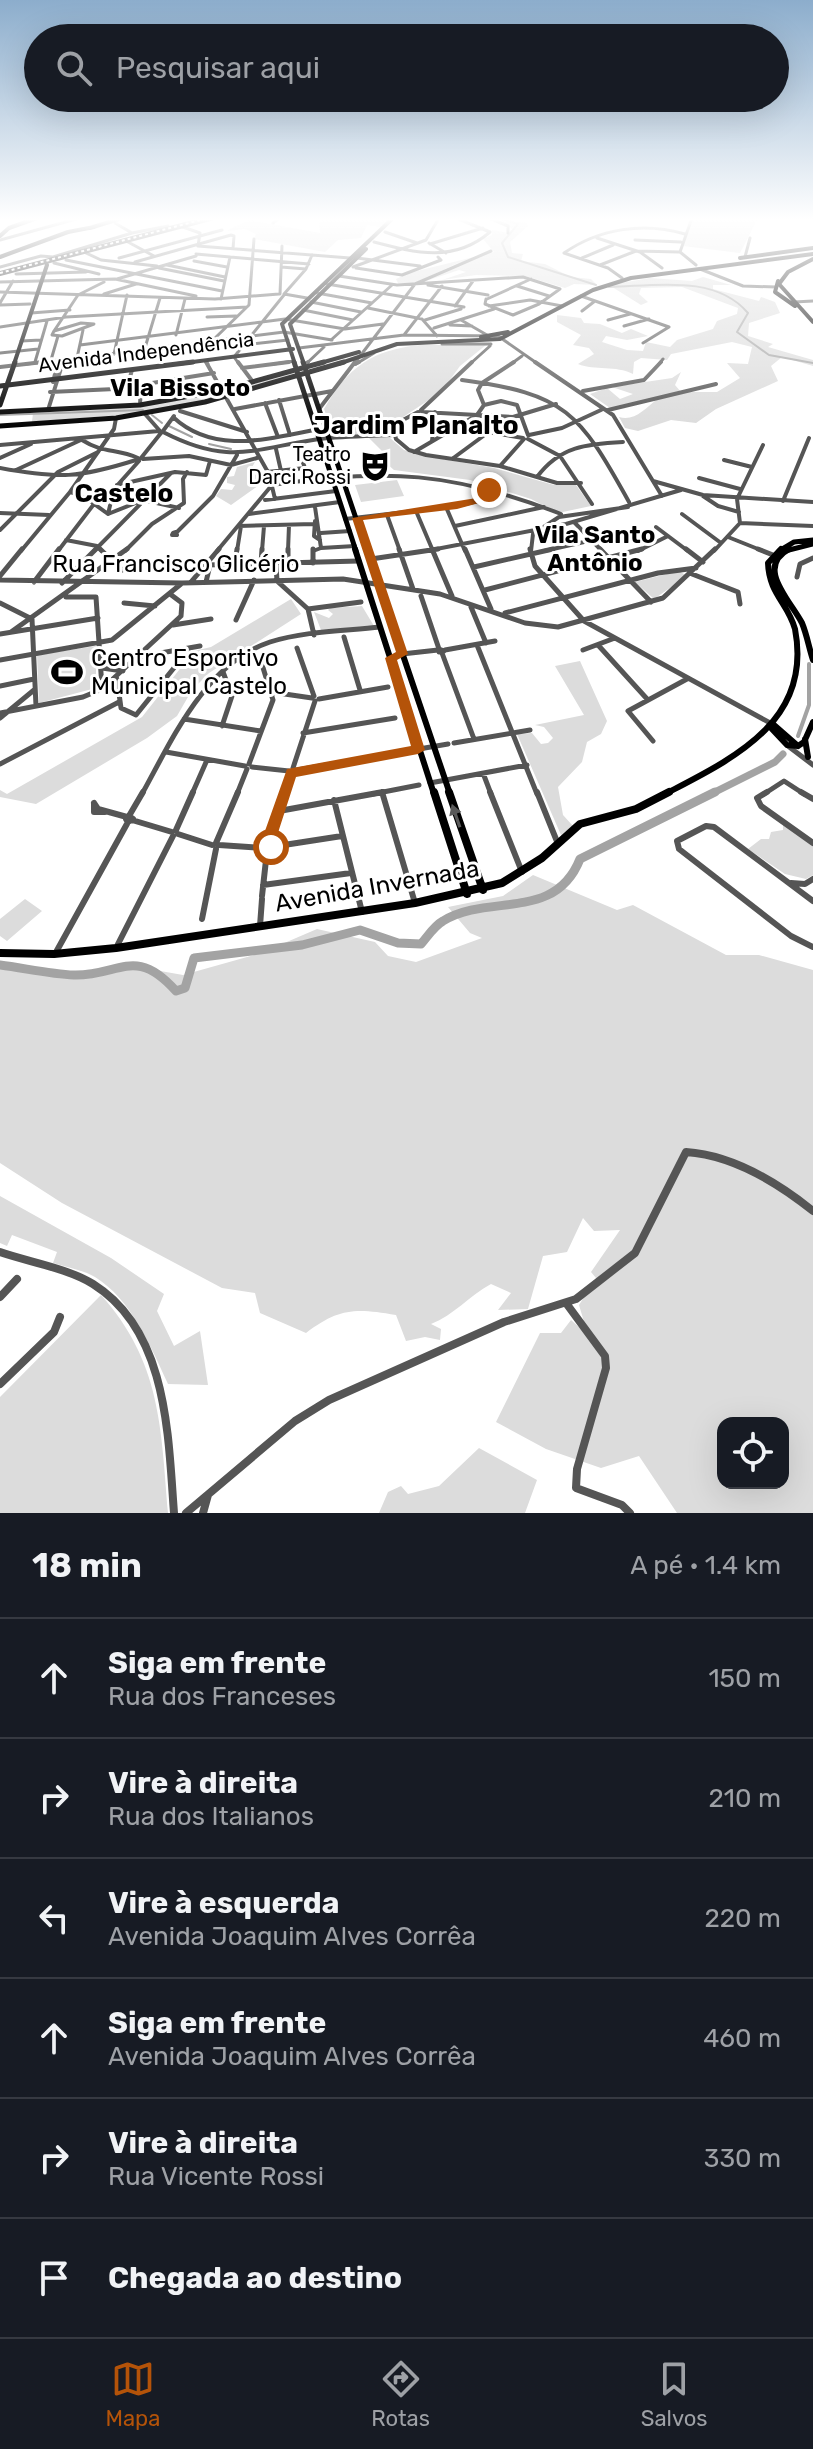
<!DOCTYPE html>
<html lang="pt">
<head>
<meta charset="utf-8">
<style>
	:root { --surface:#171b24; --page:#242831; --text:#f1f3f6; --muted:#9ea1a6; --line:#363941; --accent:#b45309 }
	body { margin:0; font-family:Rubik,sans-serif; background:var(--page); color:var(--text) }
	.controls { position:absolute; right:24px; bottom:24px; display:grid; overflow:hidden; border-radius:16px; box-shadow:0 8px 32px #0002 }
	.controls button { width:72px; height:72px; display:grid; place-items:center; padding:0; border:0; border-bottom:2px solid var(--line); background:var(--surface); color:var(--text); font:40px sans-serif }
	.stop { position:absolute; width:24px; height:24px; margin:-18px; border:6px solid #b45309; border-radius:50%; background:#fff }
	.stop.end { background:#b45309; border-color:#fff; box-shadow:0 2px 8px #0008 }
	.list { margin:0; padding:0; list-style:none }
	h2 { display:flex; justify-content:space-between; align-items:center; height:104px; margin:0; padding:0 32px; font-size:34px }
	h2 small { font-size:26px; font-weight:400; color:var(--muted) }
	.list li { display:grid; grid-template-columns:52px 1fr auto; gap:24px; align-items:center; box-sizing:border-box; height:120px; padding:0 32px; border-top:2px solid var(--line) }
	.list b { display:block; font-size:30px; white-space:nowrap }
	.list p { margin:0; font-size:26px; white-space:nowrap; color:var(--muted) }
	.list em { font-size:26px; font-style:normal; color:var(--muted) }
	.icon { flex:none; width:44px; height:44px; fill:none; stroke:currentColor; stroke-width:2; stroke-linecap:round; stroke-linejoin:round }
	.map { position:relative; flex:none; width:813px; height:1513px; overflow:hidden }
	.search { position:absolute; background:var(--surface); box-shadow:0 8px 32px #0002; left:24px; right:24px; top:24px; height:88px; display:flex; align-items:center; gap:20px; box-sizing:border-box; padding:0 28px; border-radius:44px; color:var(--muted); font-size:30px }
	.sheet { height:824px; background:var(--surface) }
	nav { display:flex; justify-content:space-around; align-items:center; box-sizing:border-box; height:112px; border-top:2px solid var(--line); background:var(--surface); font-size:22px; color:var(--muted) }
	nav a { display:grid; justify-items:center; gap:4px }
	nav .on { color:var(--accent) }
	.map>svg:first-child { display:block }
	.green { fill:#dcdcdc; fill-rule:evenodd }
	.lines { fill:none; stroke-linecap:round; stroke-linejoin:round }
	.stream { stroke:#a3a3a3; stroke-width:2 }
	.canal { stroke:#a3a3a3; stroke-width:4 }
	.river-far1 { stroke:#a3a3a3; stroke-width:7 }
	.river { stroke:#a3a3a3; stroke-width:9 }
	.minor-far4 { stroke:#555; stroke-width:3 }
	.minor-far3 { stroke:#555; stroke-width:4 }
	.minor-far2 { stroke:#555; stroke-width:5 }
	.minor-far1 { stroke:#555; stroke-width:6 }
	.minor { stroke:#555; stroke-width:8 }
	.major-far3 { stroke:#000; stroke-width:4 }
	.major-far2 { stroke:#000; stroke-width:5 }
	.major-far1 { stroke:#000; stroke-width:6 }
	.major { stroke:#000; stroke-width:8 }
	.rail-casing { stroke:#000; stroke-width:4 }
	.rail { stroke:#fff; stroke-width:2; stroke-dasharray:3; stroke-linecap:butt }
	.oneway { fill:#595959 }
	.route { fill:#b45309 }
	.labels { text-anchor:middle; stroke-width:6; stroke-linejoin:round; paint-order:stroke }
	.far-street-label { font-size:20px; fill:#000; stroke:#fff }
	.far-poi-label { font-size:20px; fill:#000; stroke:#fff; text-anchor:end }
	.far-quarter-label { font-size:24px; font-weight:bold; fill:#000; stroke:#fff }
	.street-label { font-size:24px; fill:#000; stroke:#fff }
	.poi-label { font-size:24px; fill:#000; stroke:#fff; text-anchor:start }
	.far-district-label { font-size:26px; font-weight:bold; fill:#000; stroke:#fff }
</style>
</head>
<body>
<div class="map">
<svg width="813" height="1513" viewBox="0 0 813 1513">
	<rect width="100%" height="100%" fill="#fff"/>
	<!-- green -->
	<path class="green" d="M319 218H391L381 227 367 225 361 238 338 240 325 252 254 239 256 234 245 229 226 231 249 220 320 233Z
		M490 218 527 223 528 226 510 242 512 253 523 254 521 261 545 264 571 277 591 279 597 285 574 284 565 288 525 276 476 275 442 280 466 272 459 270 423 282 462 261 416 283H398L396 279 409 273 494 252 483 239 492 235V230L508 233 515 230Z
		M694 218H749L757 220 740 253 683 246Z
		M703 277 731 285H713V289L759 301 761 297 775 302 780 313 749 323 748 336 773 344 768 347 813 360V366L782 357 771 366 778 381 716 409 696 423 671 420 638 431 625 428 619 417C634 422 646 408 656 400L610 408 590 394 607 388 620 399 633 394 612 387 672 378 681 372 675 385 681 392H717L740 378 727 363 748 364 752 347 732 342 671 354 667 360 641 358 634 362 633 374C616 365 595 371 578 364L594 354 589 348 573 345 581 335 557 322V315L581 318 584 323 600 324 622 333 631 329 648 336 627 340 606 336 602 342 627 350 643 351 646 342 670 347 677 340 713 329 717 321 737 314 738 308 682 287 641 288 639 294 648 302 641 305 609 285 650 278 692 281Z
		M420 345H486L460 366 441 392 391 425 388 434 334 436 324 409C348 367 372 350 420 345Z
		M295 373 218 398 144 413 32 422 33 413 136 407 220 392Z
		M369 438H390L404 450 420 455 494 468 554 485H576L591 506 558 513 531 499 470 480 394 470 379 457 382 451Z
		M255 462 251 469 262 483 231 505 216 496 221 489 232 490 235 485 227 483V477L234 476 237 467Z
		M397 480 404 496 361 502 355 485Z
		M679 571 687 576 654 599 635 582Z
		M291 599 301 614 209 673 192 690 177 716 147 738 36 804 0 797V790L7 794 142 717 194 651 211 647Z
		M362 606 374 626 321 630 314 612 329 618 333 614 328 610 330 608Z
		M96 646V688L39 703 37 655Z
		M580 661 607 721 601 734 587 742 582 762 558 787 563 815 573 826 561 835 517 734 532 733 541 744 548 743 553 738 544 727 535 725 584 715 555 666Z
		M783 823 813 845V875L806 879 785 874 748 849 761 839H769L771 832 783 830Z
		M533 875 617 910 633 905 726 955H759L813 970V1513H677L639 1456 601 1468 546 1449 496 1422 540 1333H561L571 1320 581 1329 585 1325 579 1305 596 1278 591 1272 620 1230 594 1231 583 1218 567 1252 543 1256 528 1309 498 1310 511 1293 491 1284C469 1296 454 1315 431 1324L441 1329 440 1340 425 1337 406 1341 396 1315C355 1308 339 1308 306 1333L260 1313 255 1293 222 1288 62 1203 0 1163V962L63 977 82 978 121 964 183 975 261 953 317 929 375 942 388 956 416 962 482 938 470 933 448 907 503 896ZM723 1423H783V1483H723Z
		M25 899 42 911 7 941 0 936V919Z
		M0 1196 111 1258 164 1294 157 1311 174 1346 200 1331 208 1385 168 1384C151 1347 131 1299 95 1277 83 1270 66 1267 53 1263L57 1252 12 1235 7 1246 0 1243Z
		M101 1295C161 1362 161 1428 168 1513H0V1397Z
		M479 1448 537 1480 525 1513H379L388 1492 401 1486 408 1494 439 1486Z"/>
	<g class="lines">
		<!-- stream -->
		<path class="stream" d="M499 218 518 224 502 243 508 257 596 285
			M609 287C655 286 715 274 748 313L737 332 769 355 813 363
			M0 415 143 410
			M152 415 162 423
			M169 426 192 437
			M209 444 231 449"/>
		<!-- canal -->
		<path class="canal" d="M798 736 809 705V664"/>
		<!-- river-far1 -->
		<path class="river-far1" d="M711 794 775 762 783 754"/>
		<!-- river -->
		<path class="river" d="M0 965C24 968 50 974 74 975 120 976 135 945 176 991L185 988 194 958 302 945 360 930 398 943 421 944C428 936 434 926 443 921 489 893 555 922 580 859L715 792"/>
		<!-- minor-far4 -->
		<path class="minor-far4" d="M489 218 508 226V233
			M273 223 279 218
			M183 227 200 233 198 246
			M385 232 417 243
			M132 233 168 226
			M597 238 640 252 662 268
			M0 240 80 218
			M635 240 681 242
			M128 242 154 256
			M374 242C416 253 454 263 490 232L456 218
			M429 243 446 253
			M430 244 483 228
			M198 246 350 258
			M84 252 101 260 157 266
			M680 252 692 218
			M680 252 696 265
			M564 253C600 228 644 222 685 234
			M564 253 608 268 622 278
			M196 254 309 264
			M745 257 750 238
			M119 258 222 230
			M357 258 420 266
			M582 258 613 245
			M66 260 222 291
			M194 261 227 267
			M135 262 231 235 234 236 233 249
			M54 263 99 274
			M167 265 225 277
			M600 265 636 251 680 252
			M0 267 41 256 53 257 132 233 115 223
			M281 267 306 269
			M353 267 426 240 439 218
			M159 268 224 281
			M356 268 402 275 441 260 438 257
			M700 269 743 286 776 287
			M16 274 86 272
			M339 276 397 285 523 277 560 289
			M117 279 196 256
			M0 282 115 279 196 296
			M327 284 464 307
			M428 285 488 295
			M517 286 549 296
			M0 292 215 299 279 294
			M317 293 372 303
			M104 294 136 284
			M280 294 282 246
			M284 294 306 269 312 255
			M284 294 307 298
			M581 296 669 327
			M221 299 230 257
			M486 299 485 304 513 315 539 304 560 289
			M487 299 531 279
			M311 302 361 312
			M794 302 813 301
			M0 303 13 281
			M0 305 30 304
			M455 306 473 281
			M489 306 530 300 562 306
			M368 308 422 319 437 336
			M303 310 353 320
			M582 311 595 301
			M31 313 70 310
			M207 317 236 316
			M425 320 461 309
			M461 320 487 335
			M608 320 630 314
			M81 323 94 324 62 336 52 335 54 331Z
			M450 325 472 326
			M624 326 649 319
			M0 327 66 317 247 307
			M434 328 494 309
			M54 331 78 295 104 282
			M176 335 185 299
			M404 335 442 286
			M214 339 249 305 254 239
			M331 340 392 285
			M21 341 41 340
			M643 343 669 327
			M442 344H491
			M80 345 285 319 345 329 383 324
			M242 345 288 340
			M299 348 404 335 498 336 538 364
			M144 351 160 298
			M0 353 38 349
			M114 354 127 295
			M77 358 83 330
			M51 360 58 336
			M206 361 208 364
			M35 362 47 321
			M27 364 284 332 332 340
			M58 364 59 359
			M63 364 64 359
			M239 364 234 357 284 295
			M274 364 294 361
			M306 364 324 347
			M354 364 415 284 491 251
			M356 364 374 353
			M470 364 490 346
			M511 364 522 356
			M659 364 663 359"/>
		<!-- minor-far3 -->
		<path class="minor-far3" d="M206 362 269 474 275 499
			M238 362 253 382
			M535 362 613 415 662 496
			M355 364 359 362
			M304 365 308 362
			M0 367 43 362
			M242 368 289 362
			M169 380V400
			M462 380C566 394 579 412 629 502
			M53 382 58 362
			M127 388 132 370
			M583 391 644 380 661 362
			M50 392 115 389 214 373
			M279 400 290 435
			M265 403 278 437
			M140 405 141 385
			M484 405 501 401 517 405 528 435
			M235 409 332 391
			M319 409 355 362
			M48 410 63 362
			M421 410 472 362
			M608 410 716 384
			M180 411 247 432
			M418 412 401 421 394 431 396 439 409 450 426 455 500 466 557 483H581
			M422 412 513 417 556 404
			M145 414 160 431
			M173 417C216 457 273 437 325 428
			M457 427 523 438
			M163 431 174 416
			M163 432C229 466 252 449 319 439 343 436 369 436 393 435
			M529 435 562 428 601 410
			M528 439 560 456 592 504
			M82 440C104 454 116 448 138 458
			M432 441 435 412
			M0 445 159 431
			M297 445 309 480
			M276 449 281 471
			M414 452 477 415 484 405 478 390 482 383 514 362
			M0 458 31 444
			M141 458 161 433
			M143 459 189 456 231 465 257 458
			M452 459 486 434
			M724 460 752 467
			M500 466 524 439
			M0 468C59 479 79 478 136 460
			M16 470 83 439
			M267 472 305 468
			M537 477C560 446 587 444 623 442
			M699 478 740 489
			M653 481 703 495 813 502
			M117 485 175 472 206 475 210 461
			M70 492 86 498 108 514 143 500 179 508
			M703 496 718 506 739 512
			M265 500 336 491
			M783 501 809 438
			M446 507 465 551
			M416 511 433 551
			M0 513 49 515
			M108 514 114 489 139 461
			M249 514 340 502
			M682 514 721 543
			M387 515 400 551
			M345 519 457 506 503 495
			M315 521 314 536 320 540
			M574 522 602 551
			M740 523 813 526
			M239 526 314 524
			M455 526 544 507
			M656 527 688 551
			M0 530 58 472 98 452
			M176 532 177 535H172L173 533Z
			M177 532 213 496 237 455
			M321 533 350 531
			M728 537 763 551
			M66 540 97 546 102 551
			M321 548 355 546
			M21 551 70 492 114 429 116 418
			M58 551 94 504
			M94 551 171 473
			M125 551 152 524 184 503 183 479 187 472
			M217 551 272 485C386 468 453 472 561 514
			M237 551 241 526
			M262 551 264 526
			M288 551 289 525
			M313 551 321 548 315 507
			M426 551 566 524 681 490
			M531 551 533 534 559 517 628 507
			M544 551 593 540
			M638 551 668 536
			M714 551 740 523 737 499 763 445"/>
		<!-- minor-far2 -->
		<path class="minor-far2" d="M100 549 122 570
			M313 549V563
			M399 549 413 589
			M432 549 452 596
			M465 549 491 609
			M530 549 535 566 584 621 772 724
			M600 549 651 602
			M686 549 703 562
			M758 549 773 555
			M371 559 438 549
			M235 564 237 549
			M261 564 262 549
			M288 564V549
			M206 565 359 561
			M276 565 277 581 308 609 314 635
			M474 567 553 549
			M692 574 738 592 740 604
			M0 576 22 549
			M797 577 800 564 813 558
			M0 580 182 583 343 579 440 594 525 623 558 627 663 598 715 549
			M34 582 59 549
			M191 582 219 549
			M206 582 210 565
			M62 583 96 549
			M485 590 642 549
			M421 596 439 649
			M66 597H96L102 688
			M0 603 32 619 36 706
			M124 603 155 606
			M471 607 486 643
			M308 609 361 602
			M505 613 658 573 696 568
			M236 620 254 580
			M173 625 211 619
			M11 632 127 549
			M0 634 98 618
			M344 637 360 690
			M477 645 537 794
			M598 645 648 700
			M297 648 314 696
			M439 649 444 651 439 652Z
			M445 650 495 641
			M583 650 615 638
			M442 653 474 739
			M402 654 438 650
			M138 657 200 646
			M0 660 112 640 181 584
			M102 668 123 671
			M117 679 121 708 136 715 190 648
			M0 686 34 679
			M271 692 312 698
			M319 699 388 687
			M0 713 83 697 102 689 181 616 182 603 170 594
			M0 718 34 690
			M184 719 261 731
			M222 726 232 696 223 672
			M303 733 395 718
			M653 741 628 711 687 679
			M454 743 530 730
			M788 746 813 765
			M166 752 245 766
			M0 764 119 702
			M249 764 273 700 260 658
			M252 767 289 771
			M293 768 315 701
			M297 770 448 744
			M483 773 491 794
			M430 783 527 765
			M142 794C173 738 205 664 270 642 305 631 344 631 380 627
			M192 794 207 760
			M237 794 247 769
			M284 794 291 773
			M373 794 419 785
			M764 794 784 781 804 794"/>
		<!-- minor-far1 -->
		<path class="minor-far1" d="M382 792 415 903
			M490 792 522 872
			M537 792 558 844
			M767 792 757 798 761 806 813 843
			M801 792 813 799
			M334 800 362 912
			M94 803 98 809 127 817
			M94 803V812H105
			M279 811 383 792
			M129 816 133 819 128 822 126 819Z
			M129 816 143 792
			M132 820 172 832
			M176 830 193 792
			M178 834 212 845
			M216 843 238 792
			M219 845 264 848
			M267 845 271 846 269 850 264 849Z
			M267 845 285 792
			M271 847 342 836
			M791 883 805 884 813 879
			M263 885 351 873
			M262 896 267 851
			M813 901 714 827 706 826 677 841 679 849 791 936 813 947
			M202 919 216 849
			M260 926 262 899
			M116 948 173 836
			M55 954 128 822"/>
		<!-- minor -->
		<path class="minor" d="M0 1252C29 1262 67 1268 93 1284 168 1331 168 1435 174 1513
			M0 1297 17 1279
			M566 1303 605 1356 606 1368 577 1469 576 1488 622 1505 630 1513
			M0 1384 54 1332 60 1317
			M186 1513 295 1421 329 1400 504 1322 576 1299 635 1253 686 1152C732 1155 778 1183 813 1211
			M203 1513 208 1495"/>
		<!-- major-far3 -->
		<path class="major-far3" d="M90 228 122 218
			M0 236 9 228 37 218
			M0 257 68 232 94 227
			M740 258 813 248
			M813 259 788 272 779 284 813 322
			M0 274 214 218
			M778 281 775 292 795 306
			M481 337 508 332
			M14 364 47 265
			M177 364 293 349
			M295 364 282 324 393 218
			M304 364 290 324 366 249
			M317 364 359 352
			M338 364 397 344 500 339 593 290 631 278 813 254"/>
		<!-- major-far2 -->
		<path class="major-far2" d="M294 362 356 551
			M303 362 367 551
			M0 386 193 362
			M0 405 15 362
			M0 412 140 405 223 390 324 362
			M0 426 116 418 205 402 344 362
			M779 551 794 542 813 540
			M785 551 813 544"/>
		<!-- major-far1 -->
		<path class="major-far1" d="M355 549 434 794
			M367 549 450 794
			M789 549C755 567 790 600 802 623 807 635 809 648 813 660
			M774 725 798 746
			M771 728 787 745 798 746
			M805 739 808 757
			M798 746 804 742 813 722
			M665 794C732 759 813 722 795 629 788 603 769 594 768 563L781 549"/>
		<!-- major -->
		<path class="major" d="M434 792 467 894
			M449 792 483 890
			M0 953 54 954 116 948 415 903 502 883 542 858 580 824 636 809 669 792"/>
		<defs>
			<path id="rail" d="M0 273 208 218"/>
		</defs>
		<!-- rail casing -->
		<use href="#rail" class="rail-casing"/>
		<!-- rail -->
		<use href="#rail" class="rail"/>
	</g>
	<!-- one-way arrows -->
	<defs><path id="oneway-solid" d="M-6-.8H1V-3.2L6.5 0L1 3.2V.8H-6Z" transform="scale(2)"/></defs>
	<use class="oneway" href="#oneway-solid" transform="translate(456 816) rotate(-109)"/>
	<!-- sky -->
	<linearGradient id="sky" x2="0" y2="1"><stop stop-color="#8cadcc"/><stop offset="0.51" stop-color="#fff"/><stop offset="1" stop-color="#fff" stop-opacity="0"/></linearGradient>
	<rect width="813" height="430" fill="url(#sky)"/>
	<!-- route -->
	<path class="route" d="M486 488H493L501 497 457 509 363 520 408 654 397 660 425 750 418 754 296 777 275 842 278 847 271 853 260 845 287 769 411 746 385 658 396 652 352 518 489 496Z"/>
	<!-- icons -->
	<defs>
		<symbol id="theatre-bare" viewBox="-9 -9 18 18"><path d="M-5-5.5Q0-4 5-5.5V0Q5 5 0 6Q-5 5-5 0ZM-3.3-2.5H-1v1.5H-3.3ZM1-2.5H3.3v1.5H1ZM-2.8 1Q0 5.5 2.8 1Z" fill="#000" stroke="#fff" stroke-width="2.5" paint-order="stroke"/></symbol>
		<symbol id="stadium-bare" viewBox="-9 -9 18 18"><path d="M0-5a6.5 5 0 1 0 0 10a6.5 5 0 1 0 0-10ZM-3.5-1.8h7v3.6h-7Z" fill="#000" stroke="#fff" stroke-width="2.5" paint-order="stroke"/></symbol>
	</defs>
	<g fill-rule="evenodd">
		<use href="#theatre-bare" x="353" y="444" width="44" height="44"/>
		<use href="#stadium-bare" x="45" y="650" width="44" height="44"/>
	</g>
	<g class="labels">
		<!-- far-street labels -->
		<g class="far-street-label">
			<text transform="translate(146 352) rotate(-7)" y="7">Avenida Independência</text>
		</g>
		<!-- far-poi labels -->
		<g class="far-poi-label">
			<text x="351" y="461">Teatro<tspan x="351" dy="23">Darci Rossi</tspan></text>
		</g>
		<!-- far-quarter labels -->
		<g class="far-quarter-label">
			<text x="180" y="396">Vila Bissoto</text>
			<text x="595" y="543">Vila Santo<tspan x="595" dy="28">Antônio</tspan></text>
		</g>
		<!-- street labels -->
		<g class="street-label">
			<text x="176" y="572">Rua Francisco Glicério</text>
			<text transform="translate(377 886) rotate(-10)" y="8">Avenida Invernada</text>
		</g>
		<!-- poi labels -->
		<g class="poi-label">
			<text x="91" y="666">Centro Esportivo<tspan x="91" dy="28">Municipal Castelo</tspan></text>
		</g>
		<!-- far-district labels -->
		<g class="far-district-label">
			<text x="416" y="434">Jardim Planalto</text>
			<text x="124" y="502">Castelo</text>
		</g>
	</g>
</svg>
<div class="controls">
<button><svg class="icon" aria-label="locate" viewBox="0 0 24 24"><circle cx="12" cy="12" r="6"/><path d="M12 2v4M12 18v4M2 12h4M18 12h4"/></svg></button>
</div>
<div class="stop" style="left:271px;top:847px"></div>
<div class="stop end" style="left:489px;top:490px"></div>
<div class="search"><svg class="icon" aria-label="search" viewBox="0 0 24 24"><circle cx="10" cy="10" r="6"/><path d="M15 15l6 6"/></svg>Pesquisar aqui</div>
</div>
<section class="sheet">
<h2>18 min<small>A pé · 1.4 km</small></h2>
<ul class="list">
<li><svg class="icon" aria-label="ahead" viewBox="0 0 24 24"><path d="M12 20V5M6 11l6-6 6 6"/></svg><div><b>Siga em frente</b><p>Rua dos Franceses</p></div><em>150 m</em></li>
<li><svg class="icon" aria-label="right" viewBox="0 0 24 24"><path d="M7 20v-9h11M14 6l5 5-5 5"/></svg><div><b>Vire à direita</b><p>Rua dos Italianos</p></div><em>210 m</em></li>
<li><svg class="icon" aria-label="left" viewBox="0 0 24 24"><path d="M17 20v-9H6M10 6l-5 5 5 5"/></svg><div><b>Vire à esquerda</b><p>Avenida Joaquim Alves Corrêa</p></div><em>220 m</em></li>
<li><svg class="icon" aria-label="ahead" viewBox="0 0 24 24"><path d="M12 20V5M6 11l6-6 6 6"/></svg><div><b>Siga em frente</b><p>Avenida Joaquim Alves Corrêa</p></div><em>460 m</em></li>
<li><svg class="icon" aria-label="right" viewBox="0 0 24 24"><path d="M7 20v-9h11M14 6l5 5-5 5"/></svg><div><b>Vire à direita</b><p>Rua Vicente Rossi</p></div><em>330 m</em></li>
<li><svg class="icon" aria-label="arrive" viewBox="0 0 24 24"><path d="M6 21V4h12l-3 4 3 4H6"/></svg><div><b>Chegada ao destino</b></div></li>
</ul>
</section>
<nav>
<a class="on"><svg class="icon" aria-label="map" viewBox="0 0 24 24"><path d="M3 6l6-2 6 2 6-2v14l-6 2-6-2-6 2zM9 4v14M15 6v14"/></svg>Mapa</a>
<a><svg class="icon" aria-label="directions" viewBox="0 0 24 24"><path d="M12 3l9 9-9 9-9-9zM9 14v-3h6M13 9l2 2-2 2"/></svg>Rotas</a>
<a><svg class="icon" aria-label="saved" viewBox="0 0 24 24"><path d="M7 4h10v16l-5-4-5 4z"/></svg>Salvos</a>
</nav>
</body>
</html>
